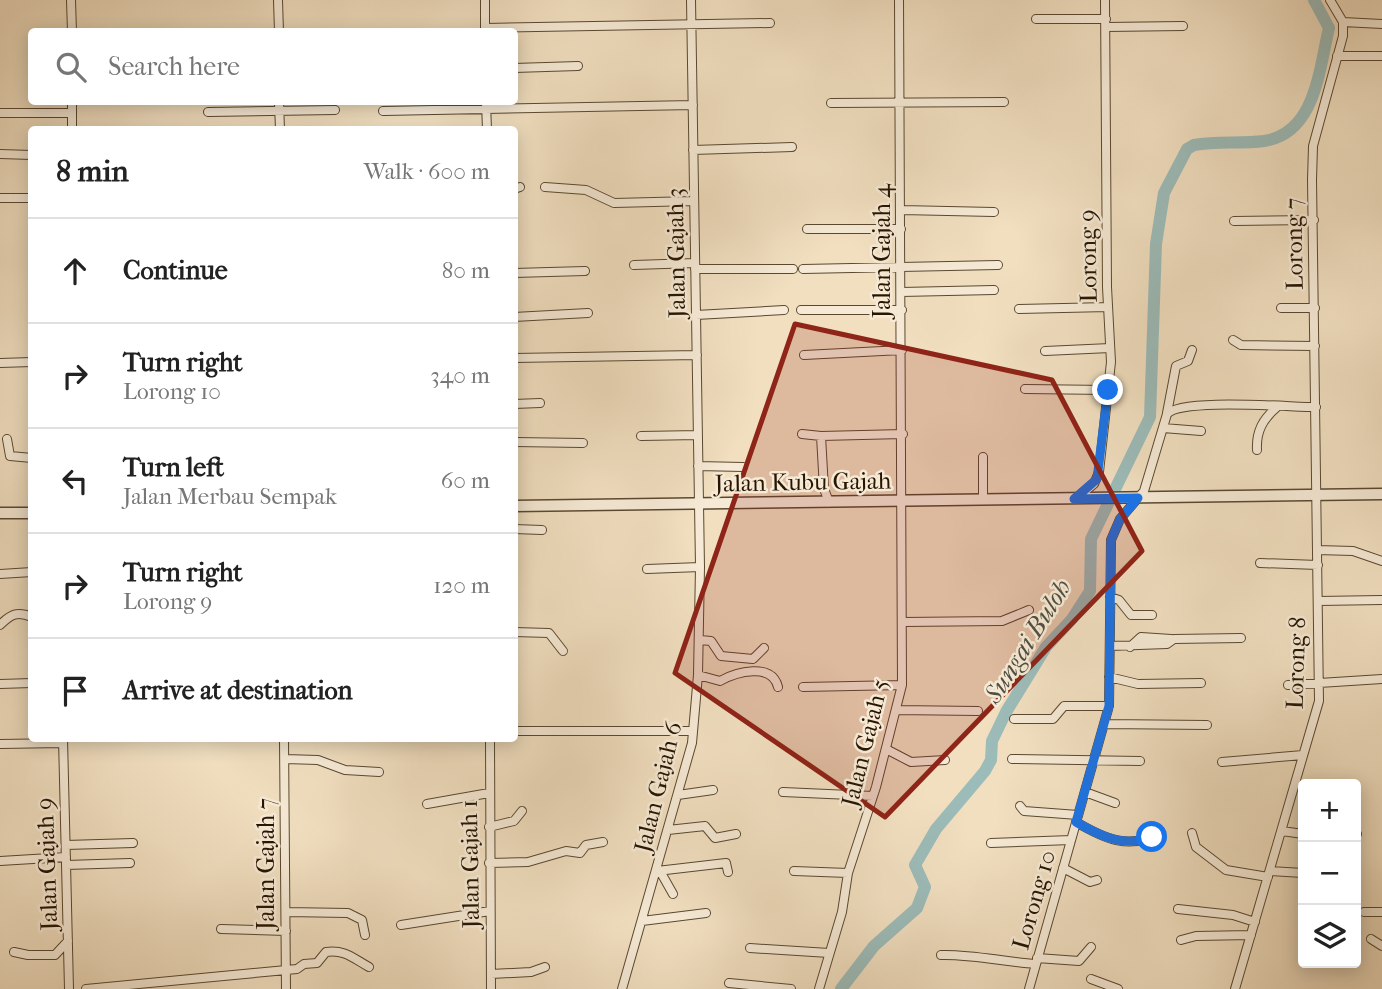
<!DOCTYPE html>
<html lang="en">
<head>
<meta charset="utf-8">
<style>
	:root { --surface:#fff; --page:#f6f6f6; --text:#222; --muted:#767676; --line:#e0e0e0 }
	body { margin:0; font-family:"IM FELL French Canon",serif; background:var(--page); color:var(--text) }
	.controls { position:absolute; right:21px; bottom:21px; display:grid; overflow:hidden; border-radius:7px; box-shadow:0 4px 18px #0003 }
	.controls button { width:63px; height:63px; display:grid; place-items:center; padding:0; border:0; border-bottom:2px solid var(--line); background:var(--surface); color:var(--text); font:35px sans-serif }
	.stop { position:absolute; width:21px; height:21px; margin:-16px; border:5px solid #1a73e8; border-radius:50%; background:#fff }
	.stop.end { background:#1a73e8; border-color:#fff; box-shadow:0 2px 7px #0008 }
	.list { margin:0; padding:0; list-style:none }
	h2 { display:flex; justify-content:space-between; align-items:center; height:91px; margin:0; padding:0 28px; font-size:30px }
	h2 small { font-size:23px; font-weight:400; color:var(--muted) }
	.list li { display:grid; grid-template-columns:46px 1fr auto; gap:21px; align-items:center; box-sizing:border-box; height:105px; padding:0 28px; border-top:2px solid var(--line) }
	.list b { display:block; font-size:26px; white-space:nowrap }
	.list p { margin:0; font-size:23px; white-space:nowrap; color:var(--muted) }
	.list em { font-size:23px; font-style:normal; color:var(--muted) }
	.icon { flex:none; width:38px; height:38px; fill:none; stroke:currentColor; stroke-width:2; stroke-linecap:round; stroke-linejoin:round }
	.map { position:relative; flex:none; width:1382px; height:989px; overflow:hidden }
	.search { position:absolute; background:var(--surface); box-shadow:0 4px 18px #0003; left:28px; top:28px; width:490px; height:77px; display:flex; align-items:center; gap:18px; box-sizing:border-box; padding:0 24px; border-radius:7px; color:var(--muted); font-size:26px }
	.panel { position:absolute; background:var(--surface); box-shadow:0 4px 18px #0003; left:28px; top:126px; width:490px; height:616px; border-radius:7px }
	.map>svg:first-child { display:block }
	.lines { fill:none; stroke-linecap:round; stroke-linejoin:round }
	.river { stroke:#9cbcb9; stroke-width:12 }
	.minor-casing { stroke:#5a4830; stroke-width:10 }
	.tertiary-casing { stroke:#5a4830; stroke-width:13 }
	.minor { stroke:#f6ead6; stroke-width:8 }
	.tertiary { stroke:#f6ead6; stroke-width:10 }
	.route { stroke:#1a73e8; stroke-width:9 }
	.marked { fill:#8f2418; fill-opacity:0.2; stroke:#8f2418; stroke-width:5; stroke-linejoin:round }
	.labels { text-anchor:middle; stroke-width:5; stroke-linejoin:round; paint-order:stroke }
	.street-label { font-size:24px; fill:#271500; stroke:#f6ead6 }
	.water-label { font-size:26px; font-style:italic; fill:#504f41; stroke:#f6ead6 }
</style>
</head>
<body>
<div class="map">
<svg width="1382" height="989" viewBox="0 0 1382 989">
	<rect width="100%" height="100%" fill="#f1dfc0"/>
	<filter id="stains"><feTurbulence type="fractalNoise" baseFrequency=".00286" numOctaves="4"/><feColorMatrix values="0 0 0 0 .2 0 0 0 0 .09 0 0 0 0 .02 0 0 0 .5 -.17"/></filter>
	<radialGradient id="worn" r=".72"><stop offset=".6" stop-color="#630" stop-opacity="0"/><stop offset="1" stop-color="#630" stop-opacity=".3"/></radialGradient>
	<g class="lines">
		<!-- river -->
		<path class="river" d="M841 989 874 946 917 908 925 887 915 865 936 829 985 771 991 760 992 741 1006 712 1046 647 1072 619 1090 591 1091 539 1150 417 1156 244 1164 193 1187 149 1194 145C1217 141 1241 144 1264 141 1316 133 1319 69 1329 28L1314 0"/>
		<defs>
			<path id="minor" d="M71 0 72 32
				M278 0 279 32
				M485 0V32
				M1036 19H1106
				M1343 22 1382 24
				M1106 27 1183 26
				M485 28 770 23
				M1337 56H1382
				M514 68 578 66
				M72 102V130
				M279 102 280 130
				M486 102 487 130
				M831 103 1004 102
				M383 111 693 105
				M208 112 335 110
				M0 113H72
				M693 150 792 147
				M0 154 32 155
				M545 187 586 190 614 203 694 201
				M514 189 520 187
				M0 198H32
				M901 210 994 212
				M1234 221 1314 220
				M807 229H901
				M634 265 695 263
				M695 269H793
				M803 269 998 265
				M514 273 585 271
				M901 292 994 290
				M1281 308H1315
				M1019 309 1108 307
				M801 310H902
				M696 315 784 310
				M514 317 588 313
				M1233 340 1241 345 1315 346
				M1045 351 1110 348
				M804 355 902 350
				M514 358 697 355
				M0 363 32 362
				M1025 389 1108 390
				M514 404 540 403
				M1167 413 1176 366 1188 361 1192 350
				M1163 428 1201 431
				M802 434 821 436 903 434
				M641 436 698 435
				M821 436 824 489 829 502
				M7 439 10 456 32 458
				M514 442 583 443
				M1257 450C1256 431 1263 419 1277 407
				M983 457V500
				M698 466 743 467
				M1077 498 1094 484 1099 472 1111 362 1107 287 1105 0
				M514 529 542 530
				M1317 550 1353 551 1382 561
				M1260 563 1318 565
				M647 569 700 567
				M0 574 32 572
				M1110 597 1119 600 1131 615H1152
				M1318 601 1382 600
				M903 622 1002 621 1029 610
				M0 625C11 614 17 611 32 617
				M514 632 549 633 563 651
				M700 640 711 641 721 656 753 659 764 648
				M1110 646 1167 644 1174 639 1241 638
				M1130 647 1141 637 1171 639
				M698 675 720 681C736 672 772 662 778 687
				M1109 677 1138 684 1201 683
				M0 684 32 683
				M1288 685 1382 679
				M803 687 902 685
				M896 710 978 711
				M1014 719H1053L1064 706H1109
				M1104 724 1207 725
				M514 731H693
				M63 738 69 989
				M284 738 286 989
				M490 738 491 989
				M0 744 63 743
				M886 749 911 762 945 760
				M285 759 318 760 345 770 379 772
				M1012 759 1140 761
				M1222 762 1303 755
				M783 792 873 796
				M1085 792 1115 803
				M678 795 713 790
				M427 804 489 793
				M1020 806 1024 811 1078 815
				M1076 822C1103 838 1132 852 1160 831
				M489 827 514 821 522 811
				M668 830 705 826 715 838 736 834
				M1282 831 1303 834
				M1192 833 1196 847 1226 870 1268 877
				M1356 834H1357
				M991 843 1071 840
				M66 845 133 843
				M0 861 66 857
				M489 863 528 862 566 851 580 853 586 845 603 842
				M66 865 130 863
				M1063 868 1090 882 1097 880
				M657 871 726 863 728 872
				M660 871 673 894
				M794 871 848 873
				M1270 871 1303 873
				M1178 909 1233 915 1255 922
				M286 912 348 913 362 920 365 935
				M1364 912H1382
				M642 921 706 913
				M401 925 490 911
				M221 929 286 931
				M1371 939 1382 946
				M1181 940 1196 936 1251 935
				M750 948 829 953
				M14 952 28 955H55L68 941
				M941 955C973 954 1003 962 1036 964
				M1037 958 1079 961 1091 947
				M491 974 531 972 545 967
				M1091 979 1118 989
				M729 983 791 989
				M86 989 297 969 304 964 317 963 326 952C345 949 354 959 369 967
				M622 989 692 743 698 675 700 567 691 0
				M819 989 842 912 848 873 876 787 902 685 899 0
				M1029 989 1109 706 1111 540 1120 519 1144 491 1167 414C1180 398 1289 407 1316 407
				M1235 989 1319 701 1312 180 1313 146 1343 36V22L1330 0"/>
			<path id="tertiary" d="M514 506 1382 494
				M0 513H32"/>
		</defs>
		<!-- minor casing -->
		<use href="#minor" class="minor-casing"/>
		<!-- tertiary casing -->
		<use href="#tertiary" class="tertiary-casing"/>
		<!-- minor -->
		<use href="#minor" class="minor"/>
		<!-- tertiary -->
		<use href="#tertiary" class="tertiary"/>
	</g>
	<g class="lines">
		<!-- route -->
		<path class="route" d="M1108 390 1097 479 1074 499 1138 498 1120 519 1111 540 1109 706 1076 822C1100 836 1124 848 1152 837"/>
	</g>
	<!-- marked area -->
	<path class="marked" d="M795 324 1052 380 1142 551 885 817 675 673Z"/>
	<g class="labels">
		<!-- street labels -->
		<g class="street-label">
			<text transform="translate(1294 244) rotate(-91)" y="8">Lorong 7</text>
			<text transform="translate(882 251) rotate(-90)" y="8">Jalan Gajah 4</text>
			<text transform="translate(676 253) rotate(-91)" y="8">Jalan Gajah 3</text>
			<text transform="translate(1088 256) rotate(-91)" y="8">Lorong 9</text>
			<text transform="translate(803 482) rotate(-1)" y="8">Jalan Kubu Gajah</text>
			<text transform="translate(1296 663) rotate(-88)" y="8">Lorong 8</text>
			<text transform="translate(865 743) rotate(-76)" y="8">Jalan Gajah 5</text>
			<text transform="translate(658 787) rotate(-76)" y="8">Jalan Gajah 6</text>
			<text transform="translate(47 864) rotate(-92)" y="8">Jalan Gajah 9</text>
			<text transform="translate(266 864) rotate(-90)" y="8">Jalan Gajah 7</text>
			<text transform="translate(470 864) rotate(-91)" y="8">Jalan Gajah 1</text>
			<text transform="translate(1034 900) rotate(-74)" y="8">Lorong 10</text>
		</g>
		<!-- water labels -->
		<g class="water-label">
			<text transform="translate(1027 641) rotate(-58)" y="9">Sungai Buloh</text>
		</g>
	</g>
	<rect width="100%" height="100%" filter="url(#stains)"/>
	<rect width="100%" height="100%" fill="url(#worn)"/>
</svg>
<div class="controls">
<button>+</button>
<button>−</button>
<button><svg class="icon" aria-label="layers" viewBox="0 0 24 24"><path d="M12 4l9 5-9 5-9-5zM3 14l9 5 9-5"/></svg></button>
</div>
<div class="stop" style="left:1152px;top:837px"></div>
<div class="stop end" style="left:1108px;top:390px"></div>
<div class="search"><svg class="icon" aria-label="search" viewBox="0 0 24 24"><circle cx="10" cy="10" r="6"/><path d="M15 15l6 6"/></svg>Search here</div>
<section class="panel">
<h2>8 min<small>Walk · 600 m</small></h2>
<ul class="list">
<li><svg class="icon" aria-label="ahead" viewBox="0 0 24 24"><path d="M12 20V5M6 11l6-6 6 6"/></svg><div><b>Continue</b></div><em>80 m</em></li>
<li><svg class="icon" aria-label="right" viewBox="0 0 24 24"><path d="M7 20v-9h11M14 6l5 5-5 5"/></svg><div><b>Turn right</b><p>Lorong 10</p></div><em>340 m</em></li>
<li><svg class="icon" aria-label="left" viewBox="0 0 24 24"><path d="M17 20v-9H6M10 6l-5 5 5 5"/></svg><div><b>Turn left</b><p>Jalan Merbau Sempak</p></div><em>60 m</em></li>
<li><svg class="icon" aria-label="right" viewBox="0 0 24 24"><path d="M7 20v-9h11M14 6l5 5-5 5"/></svg><div><b>Turn right</b><p>Lorong 9</p></div><em>120 m</em></li>
<li><svg class="icon" aria-label="arrive" viewBox="0 0 24 24"><path d="M6 21V4h12l-3 4 3 4H6"/></svg><div><b>Arrive at destination</b></div></li>
</ul>
</section>
</div>
</body>
</html>
